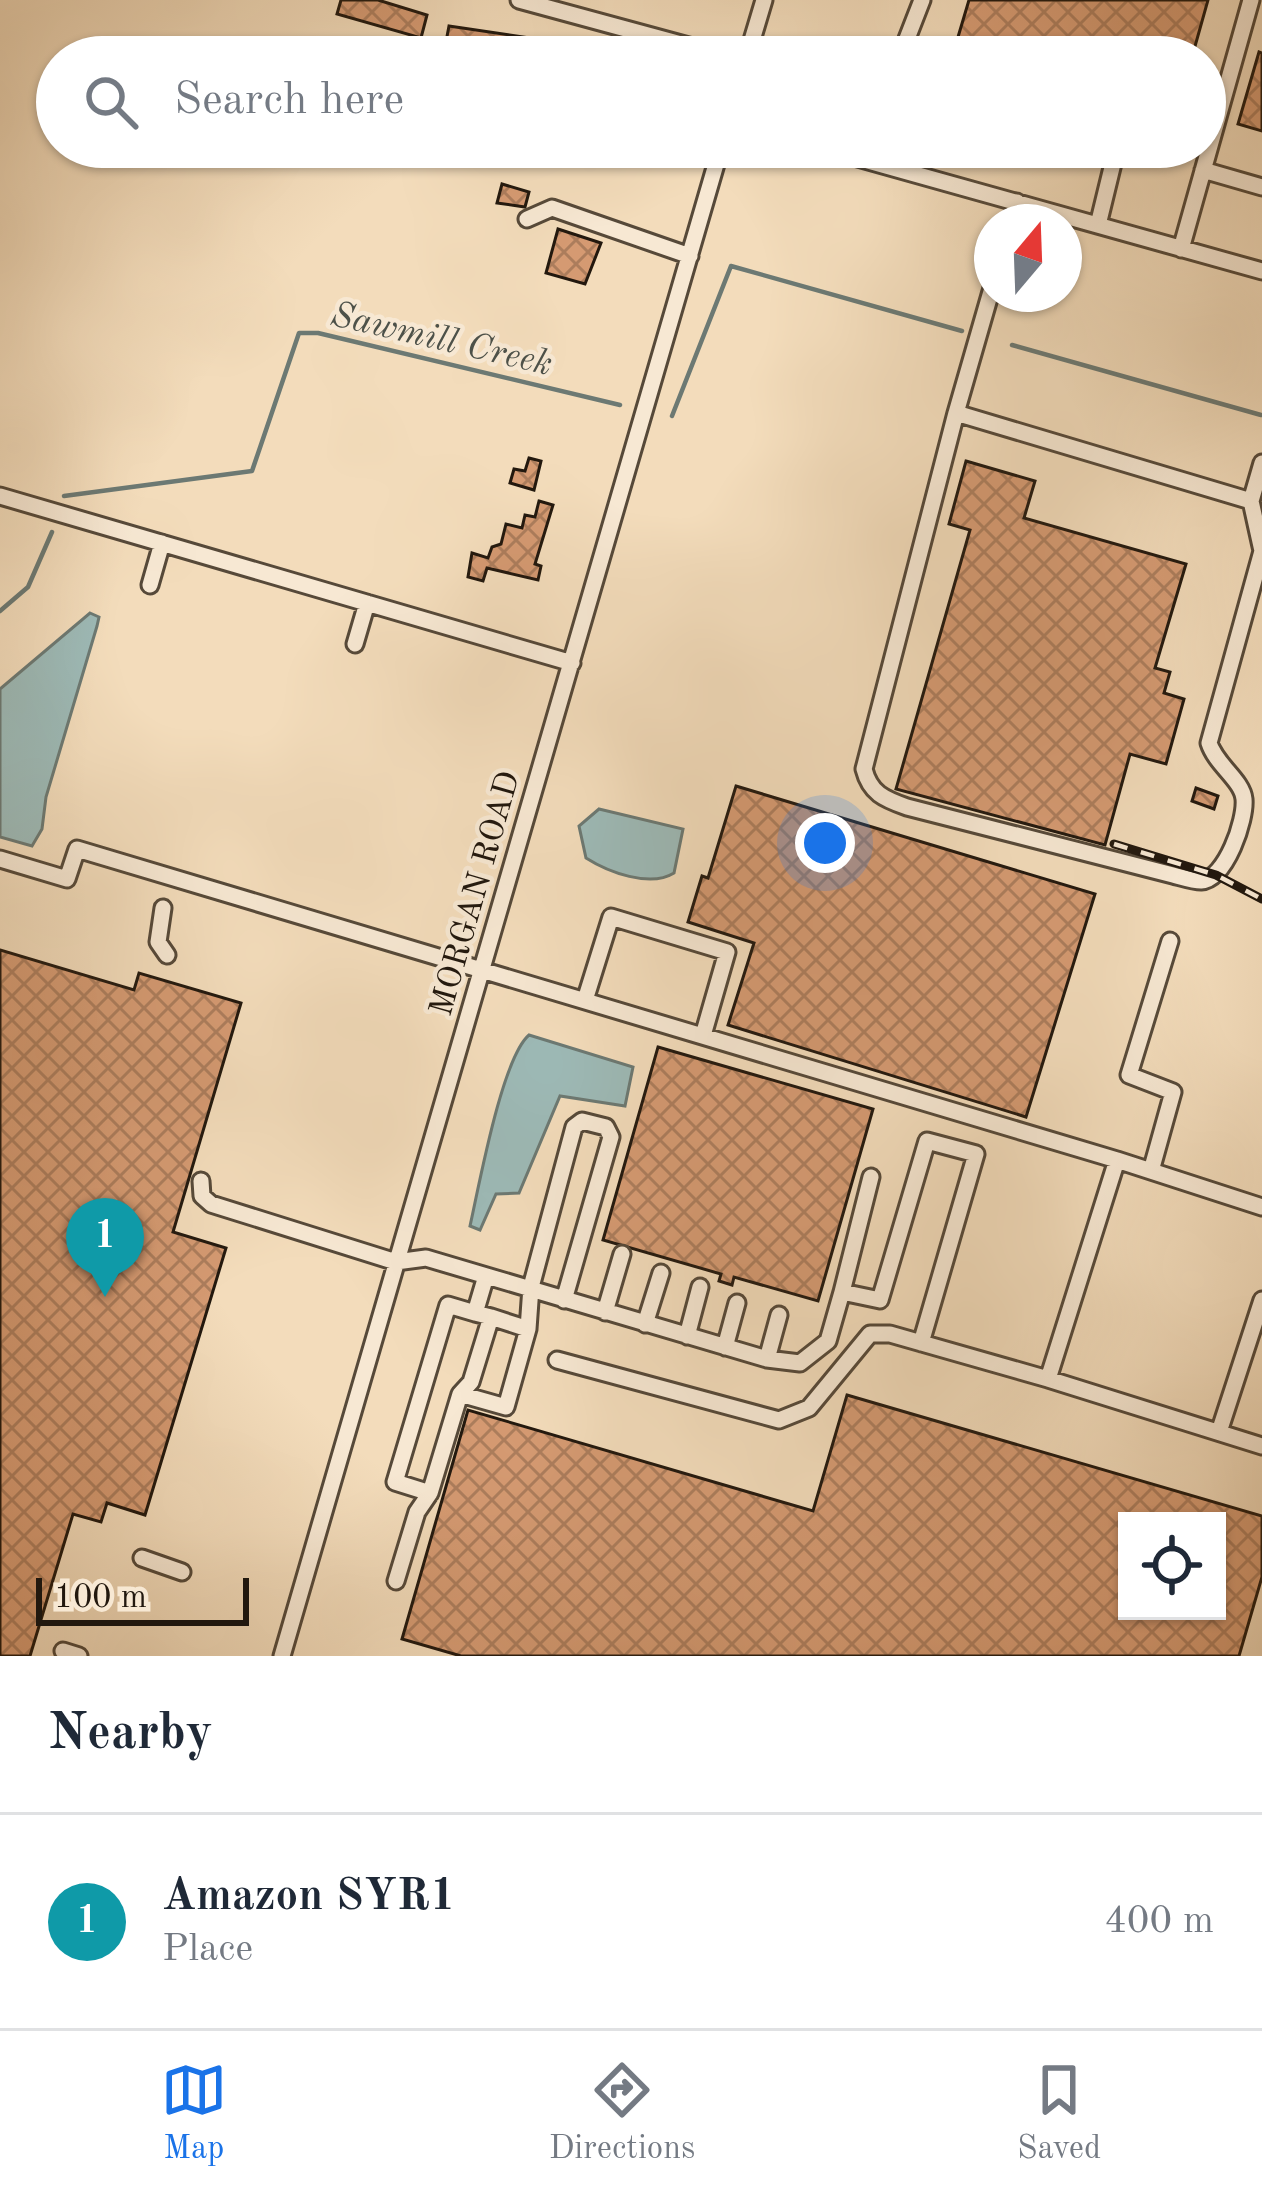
<!DOCTYPE html>
<html lang="en">
<head>
<meta charset="utf-8">
<style>
	:root { --surface:#fff; --page:#f2f2f3; --text:#1f2937; --muted:#747a83; --line:#e0e1e3; --accent:#1a73e8 }
	body { margin:0; font-family:"Old Standard TT",serif; background:var(--page); color:var(--text) }
	.controls { position:absolute; right:36px; bottom:36px; display:grid; overflow:hidden; border-radius:0px; box-shadow:0 3px 9px #0004 }
	.controls button { width:108px; height:108px; display:grid; place-items:center; padding:0; border:0; border-bottom:3px solid var(--line); background:var(--surface); color:var(--text); font:60px sans-serif }
	.compass { position:absolute; left:974px; top:204px; width:108px; height:108px; border-radius:50%; background:var(--surface); box-shadow:0 3px 9px #0004; rotate:19deg }
	.scale { position:absolute; left:36px; bottom:30px; width:213px; box-sizing:border-box; padding-left:12px; border:6px solid #22180e; border-top:0; font-size:33px; line-height:42px; white-space:nowrap; color:#22180e; -webkit-text-stroke:9px #f7e8d3; paint-order:stroke }
	.you { position:absolute; left:825px; top:843px; width:42px; height:42px; margin:-30px; border:9px solid #fff; border-radius:50%; background:#1a73e8; box-shadow:0 0 0 18px #1a73e833 }
	.badge { display:grid; place-items:center; width:78px; height:78px; border-radius:50%; background:var(--accent); color:#fff; font-size:39px; font-weight:700 }
	.pin { position:absolute; translate:-50% -99px; filter:drop-shadow(0 3px 6px #0008) }
	.pin::after { content:''; position:absolute; top:63px; width:42px; height:36px; background:inherit; clip-path:polygon(0 0,100% 0,50% 100%) }
	.list { margin:0; padding:0; list-style:none }
	h2 { display:flex; justify-content:space-between; align-items:center; height:156px; margin:0; padding:0 48px; font-size:51px }
	h2 small { font-size:39px; font-weight:400; color:var(--muted) }
	.list li { display:grid; grid-template-columns:78px 1fr auto; gap:36px; align-items:center; box-sizing:border-box; height:216px; padding:0 48px; border-top:3px solid var(--line) }
	.list b { display:block; font-size:45px; white-space:nowrap }
	.list p { margin:0; font-size:39px; white-space:nowrap; color:var(--muted) }
	.list em { font-size:39px; font-style:normal; color:var(--muted) }
	.icon { flex:none; width:66px; height:66px; fill:none; stroke:currentColor; stroke-width:2; stroke-linecap:round; stroke-linejoin:round }
	.map { position:relative; flex:none; width:1262px; height:1656px; overflow:hidden }
	.search { position:absolute; background:var(--surface); box-shadow:0 3px 9px #0004; left:36px; right:36px; top:36px; height:132px; display:flex; align-items:center; gap:30px; box-sizing:border-box; padding:0 42px; border-radius:66px; color:var(--muted); font-size:45px }
	.sheet { height:372px; background:var(--surface) }
	nav { display:flex; justify-content:space-around; align-items:center; box-sizing:border-box; height:168px; border-top:3px solid var(--line); background:var(--surface); font-size:33px; color:var(--muted) }
	nav a { display:grid; justify-items:center; gap:6px }
	nav .on { color:var(--accent) }
	.map>svg:first-child { display:block }
	.water { fill:#9dbab7; stroke:#6c7973; stroke-width:3 }
	.lines { fill:none; stroke-linecap:round; stroke-linejoin:round }
	.stream { stroke:#6c7973; stroke-width:4.5 }
	.building { fill:url(#building-cross-hatch); stroke:#22180e; stroke-width:3; fill-rule:evenodd }
	.minor-casing { stroke:#564939; stroke-width:21 }
	.minor { stroke:#f7e8d3; stroke-width:15 }
	.rail-casing { stroke:#22180e; stroke-width:9 }
	.rail { stroke:#f7e8d3; stroke-width:4.5; stroke-dasharray:14; stroke-linecap:butt }
	.labels { text-anchor:middle; stroke-width:9; stroke-linejoin:round; paint-order:stroke }
	.street-label { font-size:33px; fill:#22180e; stroke:#f7e8d3 }
	.water-label { font-size:36px; font-style:italic; fill:#4d5149; stroke:#f7e8d3 }
</style>
</head>
<body>
<div class="map">
<svg width="1262" height="1656" viewBox="0 0 1262 1656">
	<defs>
		<pattern id="building-cross-hatch" width="8" height="8" patternUnits="userSpaceOnUse" patternTransform="scale(3)"><rect width="8" height="8" fill="#d59a72"/><path d="M0 0l8 8M0 8l8-8" fill="none" stroke="#ac7d5c"/></pattern>
	</defs>
	<rect width="100%" height="100%" fill="#f3dcbb"/>
	<filter id="stains"><feTurbulence type="fractalNoise" baseFrequency=".00167" numOctaves="4"/><feColorMatrix values="0 0 0 0 .2 0 0 0 0 .09 0 0 0 0 .02 0 0 0 .5 -.17"/></filter>
	<radialGradient id="worn" r=".72"><stop offset=".6" stop-color="#630" stop-opacity="0"/><stop offset="1" stop-color="#630" stop-opacity=".3"/></radialGradient>
	<!-- water -->
	<path class="water" d="M90 613 99 617 97 626 46 797 42 829 32 846 0 837V689Z
		M599 809 683 829 674 873C650 888 608 872 586 858L579 826Z
		M529 1035 633 1067 625 1106 560 1096 519 1193 496 1194 480 1230 470 1226C479 1186 502 1058 529 1035Z"/>
	<g class="lines">
		<!-- stream -->
		<path class="stream" d="M1012 345 1261 415
			M672 416 731 266 962 331
			M64 496 252 471 299 333H318L620 405
			M0 611 28 587 52 532"/>
	</g>
	<!-- building -->
	<path class="building" d="M341 0H378L427 15 421 38 337 14Z
		M969 0H1208L1192 57H1042L980 43 958 37Z
		M449 26 557 42 554 57H506L445 47Z
		M1259 52 1262 53V131L1238 124Z
		M502 184 529 192 525 207 497 203Z
		M558 229 601 243 585 284 546 273Z
		M529 458 541 461 534 490 510 483 514 469 525 471Z
		M966 461 1035 481 1024 518 1186 564 1155 668 1170 672 1164 693 1184 699 1166 764 1130 754 1105 845 896 789 970 530 949 524Z
		M539 501 553 505 535 564 541 566 538 580 487 568 483 581 468 577 472 553 488 558 492 547 501 544 506 524 522 528 525 515 535 517Z
		M736 786 1095 894 1026 1117 728 1025 754 943 688 922 702 876 708 878Z
		M1196 788 1218 796 1214 809 1192 801Z
		M0 950 134 990 139 973 241 1003 173 1232 226 1248 145 1515 107 1503 101 1522 73 1514 30 1656H0Z
		M658 1047 873 1109 818 1301 734 1277 732 1285 719 1281 721 1274 603 1240Z
		M847 1395 1262 1516V1577L1239 1656H461L402 1639 468 1410 813 1511ZM1127 1521H1217V1611H1127Z"/>
	<g class="lines">
		<defs>
			<path id="minor" d="M519 0 729 57
				M903 49 922 0
				M747 57 764 0
				M818 147 1262 271
				M1203 170 1262 187
				M527 219 552 208 690 256
				M1011 222 1017 202
				M1098 225 1117 147
				M1181 249 1251 0
				M992 288 956 413 1251 501 1262 463
				M956 413 864 769C870 793 884 799 907 807L1173 875C1181 877 1193 881 1201 881 1226 879 1246 820 1244 799 1242 780 1216 765 1209 743L1262 551 1251 501
				M0 496 572 663
				M150 585 162 543
				M355 644 367 603
				M0 859 67 879 77 849 1117 1160 1048 1379 890 1334H870L809 1408 779 1420 557 1360
				M163 908 158 942 167 955
				M586 997 611 917 727 952 704 1032
				M1117 1160 1262 1207
				M1151 1171 1173 1092 1129 1075 1170 941
				M201 1181 202 1196 211 1204 396 1262 426 1258 767 1359 800 1363 828 1341 842 1292 880 1300 927 1141 976 1154 921 1343
				M486 1276 475 1313 448 1305 395 1482 430 1493 460 1394 506 1407 528 1329 531 1287 574 1127 582 1121 606 1127 611 1137 564 1300
				M842 1292 871 1177
				M605 1312 622 1254
				M491 1317 528 1329
				M645 1324 661 1273
				M687 1336 700 1287
				M725 1347 737 1303
				M767 1359 779 1315
				M1048 1379 1262 1446
				M460 1394 471 1382 491 1317 475 1313
				M1219 1432 1262 1300
				M142 1558 182 1572
				M396 1581 417 1512 430 1493
				M63 1651 79 1656
				M282 1656 721 147"/>
		</defs>
		<!-- minor casing -->
		<use href="#minor" class="minor-casing"/>
		<!-- minor -->
		<use href="#minor" class="minor"/>
		<defs>
			<path id="rail" d="M1114 844 1216 875 1262 899"/>
		</defs>
		<!-- rail casing -->
		<use href="#rail" class="rail-casing"/>
		<!-- rail -->
		<use href="#rail" class="rail"/>
	</g>
	<g class="labels">
		<!-- street labels -->
		<g class="street-label">
			<text transform="translate(473 893) rotate(-74)" y="12">MORGAN ROAD</text>
		</g>
		<!-- water labels -->
		<g class="water-label">
			<text transform="translate(442 337) rotate(13)" y="13">Sawmill Creek</text>
		</g>
	</g>
	<rect width="100%" height="100%" filter="url(#stains)"/>
	<rect width="100%" height="100%" fill="url(#worn)"/>
</svg>
<div class="controls">
<button><svg class="icon" aria-label="locate" viewBox="0 0 24 24"><circle cx="12" cy="12" r="6"/><path d="M12 2v4M12 18v4M2 12h4M18 12h4"/></svg></button>
</div>
<svg class="compass" viewBox="-18 -18 36 36"><path d="M0-13l5 13h-10z" fill="#e53935"/><path d="M0 13l5-13h-10z" fill="#747a83"/></svg>
<div class="scale">100 m</div>
<div class="you"></div>
<div class="pin badge" style="left:105px;top:1297px;background:#0f9aa8">1</div>
<div class="search"><svg class="icon" aria-label="search" viewBox="0 0 24 24"><circle cx="10" cy="10" r="6"/><path d="M15 15l6 6"/></svg>Search here</div>
</div>
<section class="sheet">
<h2>Nearby<small></small></h2>
<ul class="list">
<li><span class="badge" style="background:#0f9aa8">1</span><div><b>Amazon SYR1</b><p>Place</p></div><em>400 m</em></li>
</ul>
</section>
<nav>
<a class="on"><svg class="icon" aria-label="map" viewBox="0 0 24 24"><path d="M3 6l6-2 6 2 6-2v14l-6 2-6-2-6 2zM9 4v14M15 6v14"/></svg>Map</a>
<a><svg class="icon" aria-label="directions" viewBox="0 0 24 24"><path d="M12 3l9 9-9 9-9-9zM9 14v-3h6M13 9l2 2-2 2"/></svg>Directions</a>
<a><svg class="icon" aria-label="saved" viewBox="0 0 24 24"><path d="M7 4h10v16l-5-4-5 4z"/></svg>Saved</a>
</nav>
</body>
</html>
